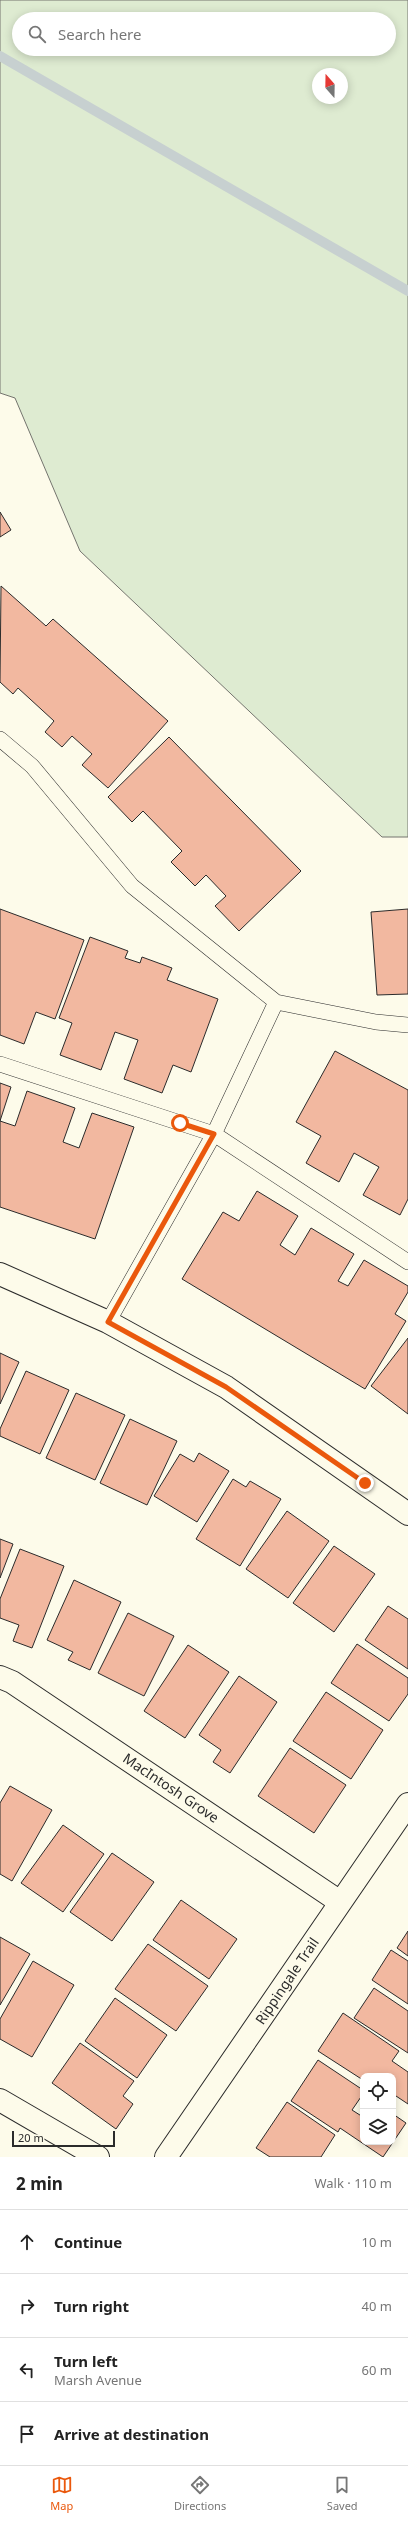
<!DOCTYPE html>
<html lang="en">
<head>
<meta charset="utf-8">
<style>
	:root { --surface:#fff; --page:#f2f2f2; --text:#222; --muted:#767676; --line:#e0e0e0; --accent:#ea580c }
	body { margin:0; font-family:"Noto Sans",sans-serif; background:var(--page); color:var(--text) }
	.controls { position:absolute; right:12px; bottom:12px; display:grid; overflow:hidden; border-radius:8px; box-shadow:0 2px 10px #0003 }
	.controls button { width:36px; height:36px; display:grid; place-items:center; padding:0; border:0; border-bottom:1px solid var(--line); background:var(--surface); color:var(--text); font:20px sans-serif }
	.compass { position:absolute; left:312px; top:68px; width:36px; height:36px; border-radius:50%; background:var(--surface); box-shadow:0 2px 10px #0003; rotate:340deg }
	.scale { position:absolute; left:12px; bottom:10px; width:103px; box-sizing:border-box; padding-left:4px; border:2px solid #2b2b2b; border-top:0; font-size:11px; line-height:14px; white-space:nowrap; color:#2b2b2b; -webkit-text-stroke:3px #fdfbea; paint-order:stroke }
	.stop { position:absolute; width:12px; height:12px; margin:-9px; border:3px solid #ea580c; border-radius:50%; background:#fff }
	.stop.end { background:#ea580c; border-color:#fff; box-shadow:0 1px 4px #0008 }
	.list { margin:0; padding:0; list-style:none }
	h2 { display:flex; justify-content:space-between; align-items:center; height:52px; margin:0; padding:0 16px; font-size:17px }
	h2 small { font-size:13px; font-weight:400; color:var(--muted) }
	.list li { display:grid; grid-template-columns:26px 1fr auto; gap:12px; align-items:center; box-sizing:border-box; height:64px; padding:0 16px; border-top:1px solid var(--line) }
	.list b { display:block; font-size:15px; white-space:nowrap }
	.list p { margin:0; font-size:13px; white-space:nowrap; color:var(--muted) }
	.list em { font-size:13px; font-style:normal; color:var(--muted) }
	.icon { flex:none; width:22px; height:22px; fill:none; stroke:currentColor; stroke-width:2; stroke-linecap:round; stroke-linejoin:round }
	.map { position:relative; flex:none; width:408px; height:2157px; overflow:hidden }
	.search { position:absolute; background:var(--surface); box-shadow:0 2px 10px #0003; left:12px; right:12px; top:12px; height:44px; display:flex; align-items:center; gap:10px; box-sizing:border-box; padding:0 14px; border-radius:22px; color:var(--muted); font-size:15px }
	.sheet { height:308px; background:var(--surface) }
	nav { display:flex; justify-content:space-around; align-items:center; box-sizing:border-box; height:56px; border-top:1px solid var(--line); background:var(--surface); font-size:11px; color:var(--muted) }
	nav a { display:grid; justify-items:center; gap:2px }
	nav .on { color:var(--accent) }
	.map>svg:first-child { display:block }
	.green { fill:#deebd1; stroke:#74746e; fill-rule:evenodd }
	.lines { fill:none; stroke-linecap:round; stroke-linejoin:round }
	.stream { stroke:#c7d0d0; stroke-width:10 }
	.building { fill:#f2b8a0; stroke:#2b2b2b }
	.service-casing { stroke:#2b2b2b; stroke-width:16 }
	.minor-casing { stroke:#2b2b2b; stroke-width:24 }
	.service { stroke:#fdfbea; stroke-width:15 }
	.minor { stroke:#fdfbea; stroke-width:22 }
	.route { stroke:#ea580c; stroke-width:5 }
	.labels { text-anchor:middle; stroke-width:3; stroke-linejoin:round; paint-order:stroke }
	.street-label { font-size:14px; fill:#2b2b2b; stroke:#fdfbea }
</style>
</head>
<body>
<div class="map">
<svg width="408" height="2157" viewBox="0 0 408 2157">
	<rect width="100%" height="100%" fill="#fdfbea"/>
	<!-- green -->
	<path class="green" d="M0 0H408V837H382L80 551 15 398 0 393ZM19 19H389V49H19ZM318 74H342V98H318Z"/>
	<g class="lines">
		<!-- stream -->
		<path class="stream" d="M0 56 408 291"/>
	</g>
	<!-- building -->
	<path class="building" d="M0 512 11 530 0 537Z
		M1 586 46 626 53 619 168 721 108 788 82 765 92 754 72 736 62 747 45 732 54 721 18 688 13 694 0 682Z
		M169 737 301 871 239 931 215 906 226 896 206 875 195 886 171 862 182 851 143 811 132 822 108 797Z
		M0 909 84 940 55 1019 36 1012 24 1044 0 1035Z
		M408 909V994L377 995 371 912Z
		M90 937 128 951 125 958 140 963 142 957 172 968 167 980 218 999 191 1072 173 1065 162 1093 124 1079 138 1040 115 1032 101 1070 60 1055 72 1023 59 1018Z
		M335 1051 408 1090V1199L400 1215 363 1195 379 1167 354 1153 339 1182 306 1163 321 1136 296 1122Z
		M0 1083 11 1087 0 1121Z
		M27 1091 75 1108 63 1142 79 1148 92 1113 134 1127 95 1239 0 1207V1121L15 1126Z
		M257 1191 298 1216 280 1245 295 1255 311 1228 354 1254 338 1281 348 1286 364 1260 408 1286V1292L395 1314 406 1321 365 1389 182 1279 223 1212 239 1221Z
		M408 1338V1414L371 1386Z
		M0 1353 19 1362 0 1404Z
		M26 1371 69 1390 40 1454 0 1436V1429Z
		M76 1393 125 1415 95 1480 46 1458Z
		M130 1419 177 1441 147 1505 100 1483Z
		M199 1453 229 1471 197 1522 154 1496 180 1454 194 1462Z
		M233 1479 246 1487 250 1481 281 1499 240 1566 196 1539Z
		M287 1511 329 1541 288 1598 246 1569Z
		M0 1539 13 1544 0 1578Z
		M334 1546 375 1574 334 1632 293 1603Z
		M20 1549 64 1566 32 1648 13 1641 19 1625 0 1618V1599Z
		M74 1580 121 1602 90 1670 68 1660 73 1652 47 1640Z
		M388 1606 408 1619V1669L365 1640Z
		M128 1613 174 1636 144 1696 98 1673Z
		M357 1644 408 1678V1694L389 1721 331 1683Z
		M188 1645 229 1672 185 1738 144 1711Z
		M239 1676 277 1702 230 1773 213 1762 221 1750 199 1735Z
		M326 1692 383 1730 351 1779 293 1741Z
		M290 1748 346 1785 314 1833 258 1796Z
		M10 1786 52 1810 12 1881 0 1874V1803Z
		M63 1825 104 1854 63 1912 21 1883Z
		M112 1853 154 1882 112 1941 70 1912Z
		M181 1900 237 1939 209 1979 153 1940Z
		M408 1931V1956L397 1948Z
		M0 1937 30 1954 0 2005Z
		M148 1944 208 1986 176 2031 115 1989Z
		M391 1950 408 1961V2004L372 1980Z
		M33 1961 74 1985 32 2057 0 2039V2019Z
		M374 1988 408 2011V2053L354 2018Z
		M115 1998 167 2035 137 2078 85 2041Z
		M343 2013 399 2051 392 2061 408 2072V2104L393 2094V2076H363V2080L318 2051Z
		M80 2043 134 2081 123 2096 133 2104 116 2129 52 2083Z
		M318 2060 363 2090V2094L352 2110 363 2117V2142H393V2114L406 2123 383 2157 340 2128 338 2132 291 2101Z
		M287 2102 335 2135 321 2157H270L256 2148Z"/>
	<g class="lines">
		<defs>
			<path id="service" d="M0 739 32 766 132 886 276 1002
				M0 1064 214 1134 408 1262
				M108 1322 214 1134 276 1002 376 1022 408 1025"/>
			<path id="minor" d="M0 1274 108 1322 226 1387 408 1514
				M0 1677 12 1682 340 1902
				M0 2100 98 2157
				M166 2157 408 1804"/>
		</defs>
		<!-- service casing -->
		<use href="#service" class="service-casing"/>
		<!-- minor casing -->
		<use href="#minor" class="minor-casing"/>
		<!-- service -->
		<use href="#service" class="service"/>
		<!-- minor -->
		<use href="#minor" class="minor"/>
	</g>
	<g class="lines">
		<!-- route -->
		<path class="route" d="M180 1123 214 1134 108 1322 226 1387 365 1483"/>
	</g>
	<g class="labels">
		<!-- street labels -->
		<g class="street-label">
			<text transform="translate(171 1788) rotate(34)" y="5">MacIntosh Grove</text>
			<text transform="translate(287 1981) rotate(-56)" y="5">Rippingale Trail</text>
		</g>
	</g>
</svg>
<div class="controls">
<button><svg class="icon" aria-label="locate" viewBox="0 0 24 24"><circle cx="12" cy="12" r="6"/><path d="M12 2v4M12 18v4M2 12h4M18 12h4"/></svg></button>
<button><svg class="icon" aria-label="layers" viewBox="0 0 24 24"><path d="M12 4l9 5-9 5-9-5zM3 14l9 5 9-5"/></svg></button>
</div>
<svg class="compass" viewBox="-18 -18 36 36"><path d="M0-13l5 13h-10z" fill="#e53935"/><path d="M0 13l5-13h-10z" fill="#767676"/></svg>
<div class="scale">20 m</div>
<div class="stop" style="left:180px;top:1123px"></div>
<div class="stop end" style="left:365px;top:1483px"></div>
<div class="search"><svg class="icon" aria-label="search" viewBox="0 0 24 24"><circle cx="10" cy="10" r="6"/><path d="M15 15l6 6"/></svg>Search here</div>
</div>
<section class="sheet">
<h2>2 min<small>Walk · 110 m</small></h2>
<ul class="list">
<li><svg class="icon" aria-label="ahead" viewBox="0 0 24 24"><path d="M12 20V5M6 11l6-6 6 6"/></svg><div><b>Continue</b></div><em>10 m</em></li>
<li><svg class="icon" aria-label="right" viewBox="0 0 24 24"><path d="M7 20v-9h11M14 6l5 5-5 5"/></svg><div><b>Turn right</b></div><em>40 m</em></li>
<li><svg class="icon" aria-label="left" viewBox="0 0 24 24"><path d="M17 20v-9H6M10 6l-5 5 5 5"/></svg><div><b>Turn left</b><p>Marsh Avenue</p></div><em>60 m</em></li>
<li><svg class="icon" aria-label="arrive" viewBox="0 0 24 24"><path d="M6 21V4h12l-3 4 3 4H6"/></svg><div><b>Arrive at destination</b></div></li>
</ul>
</section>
<nav>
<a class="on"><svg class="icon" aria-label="map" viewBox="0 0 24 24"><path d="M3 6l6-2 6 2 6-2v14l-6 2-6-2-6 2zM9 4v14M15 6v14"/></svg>Map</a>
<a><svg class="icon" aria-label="directions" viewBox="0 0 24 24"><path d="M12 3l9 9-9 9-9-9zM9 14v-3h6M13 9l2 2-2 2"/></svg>Directions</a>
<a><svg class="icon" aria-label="saved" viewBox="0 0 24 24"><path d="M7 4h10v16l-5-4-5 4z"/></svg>Saved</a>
</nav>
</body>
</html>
